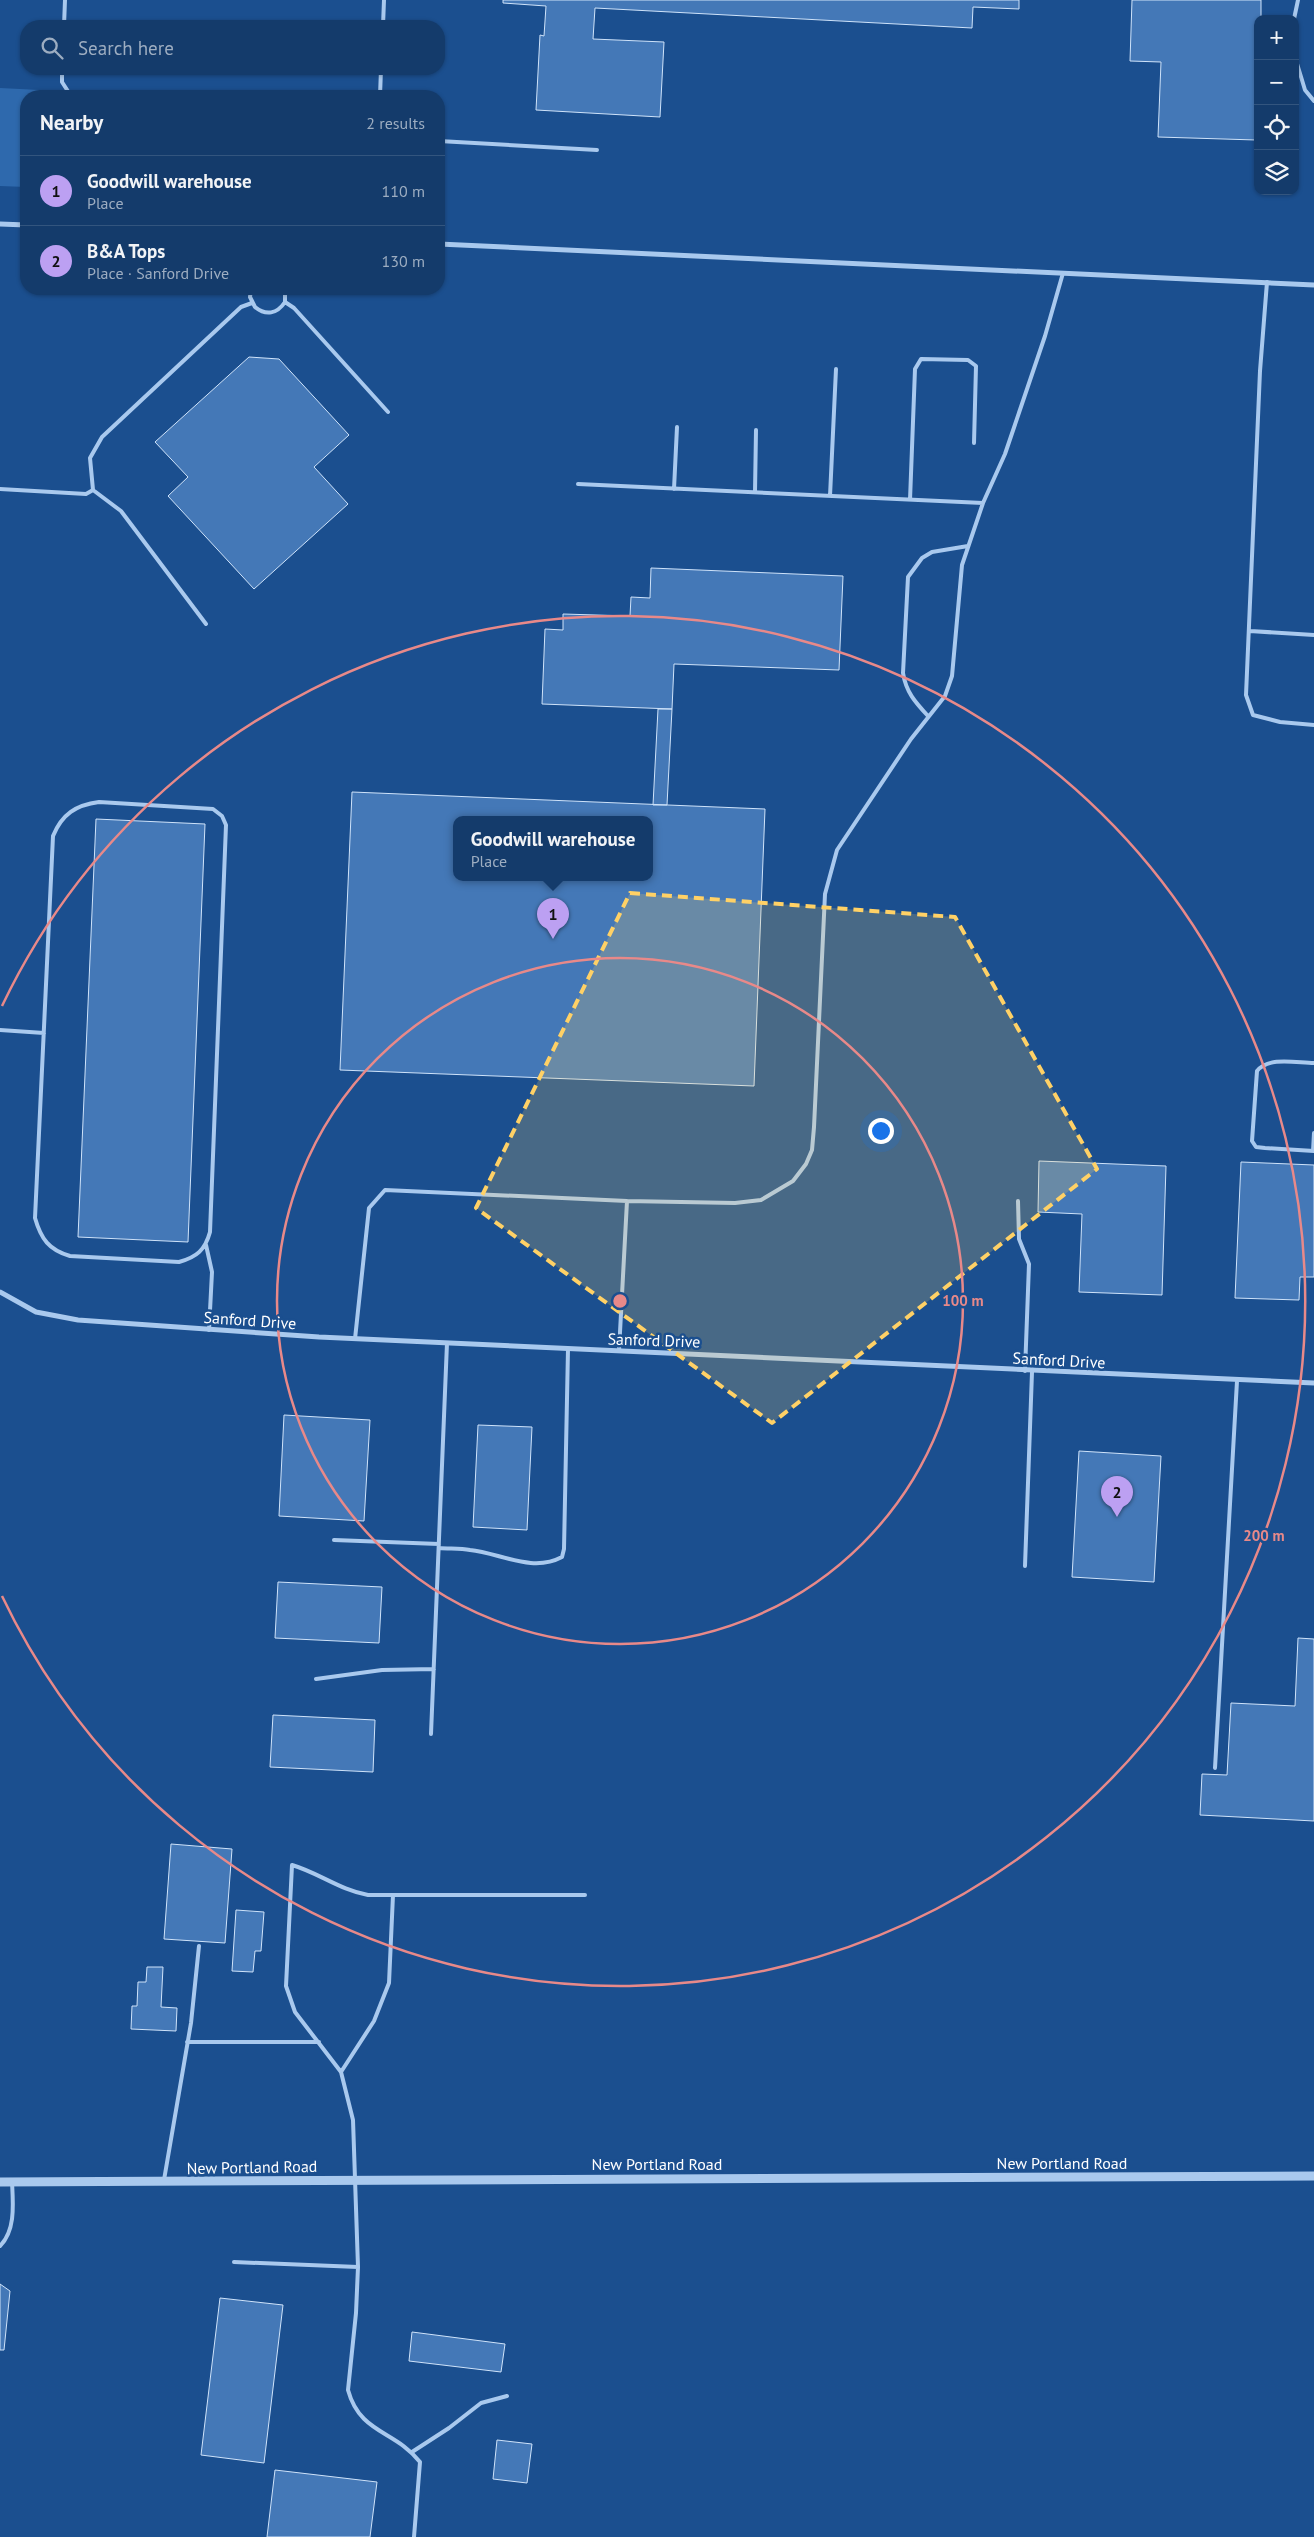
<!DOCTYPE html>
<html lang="en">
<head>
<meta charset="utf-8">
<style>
	:root { --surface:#143b6b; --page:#1d4271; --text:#f1f3f6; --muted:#9dadc1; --line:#33557e; --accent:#bca0f2 }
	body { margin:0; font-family:"PT Sans",sans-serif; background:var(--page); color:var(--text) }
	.controls { position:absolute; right:15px; top:15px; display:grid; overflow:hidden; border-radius:10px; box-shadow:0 1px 4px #0004 }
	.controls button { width:45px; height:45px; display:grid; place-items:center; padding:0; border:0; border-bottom:1px solid var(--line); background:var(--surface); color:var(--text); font:25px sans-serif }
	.you { position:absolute; left:880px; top:1130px; width:18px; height:18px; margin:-12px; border:4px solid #fff; border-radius:50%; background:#1a73e8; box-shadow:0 0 0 8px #1a73e833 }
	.badge { display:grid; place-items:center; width:32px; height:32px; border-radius:50%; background:var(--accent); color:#111; font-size:16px; font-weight:700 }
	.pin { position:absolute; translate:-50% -41px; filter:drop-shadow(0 1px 2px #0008) }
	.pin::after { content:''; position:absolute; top:26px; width:18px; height:15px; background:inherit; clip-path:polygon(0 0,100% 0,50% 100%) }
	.popup { position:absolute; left:453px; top:816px; width:200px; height:65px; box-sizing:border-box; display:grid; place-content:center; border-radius:10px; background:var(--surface); filter:drop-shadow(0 1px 4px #0005); font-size:16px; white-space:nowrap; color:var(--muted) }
	.popup b { font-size:19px; color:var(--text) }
	.popup::after { content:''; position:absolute; left:50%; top:100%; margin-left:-10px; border:10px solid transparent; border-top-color:var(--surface) }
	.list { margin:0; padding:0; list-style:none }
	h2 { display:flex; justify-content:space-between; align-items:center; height:65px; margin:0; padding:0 20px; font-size:21px }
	h2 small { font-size:16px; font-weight:400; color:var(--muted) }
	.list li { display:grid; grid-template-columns:32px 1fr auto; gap:15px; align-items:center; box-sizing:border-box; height:70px; padding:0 20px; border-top:1px solid var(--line) }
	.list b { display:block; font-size:19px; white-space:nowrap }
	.list p { margin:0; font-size:16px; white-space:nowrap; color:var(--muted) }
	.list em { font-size:16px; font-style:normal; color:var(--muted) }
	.icon { flex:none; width:28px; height:28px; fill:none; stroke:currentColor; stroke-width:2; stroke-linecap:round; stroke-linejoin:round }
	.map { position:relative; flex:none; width:1314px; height:2537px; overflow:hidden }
	.search { position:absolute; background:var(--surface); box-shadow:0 1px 4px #0004; left:20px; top:20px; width:425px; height:55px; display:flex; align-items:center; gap:12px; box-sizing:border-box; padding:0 18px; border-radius:20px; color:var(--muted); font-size:19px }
	.panel { position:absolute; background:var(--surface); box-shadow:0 1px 4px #0004; left:20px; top:90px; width:425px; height:205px; border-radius:20px }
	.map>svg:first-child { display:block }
	.green { fill:#2e69ad }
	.building { fill:#4478b7; stroke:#cfe3fa; fill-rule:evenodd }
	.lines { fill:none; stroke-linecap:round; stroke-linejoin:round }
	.service { stroke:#a9c9ee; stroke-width:4 }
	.minor { stroke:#a9c9ee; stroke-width:5 }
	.tertiary { stroke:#a9c9ee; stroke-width:9 }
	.marked { fill:#ffd166; fill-opacity:0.2; stroke:#ffd166; stroke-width:4; stroke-dasharray:10 6; stroke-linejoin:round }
	.ring { fill:none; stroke:#e88989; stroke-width:2.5 }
	.labels { text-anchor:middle; stroke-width:5; stroke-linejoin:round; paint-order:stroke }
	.street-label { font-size:16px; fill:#fff; stroke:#1b4f8f }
	.centre { fill:#e88989; stroke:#1b4f8f; stroke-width:2.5 }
	.ring-label { font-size:15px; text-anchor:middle; font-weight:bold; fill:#e88989; stroke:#1b4f8f; stroke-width:5; stroke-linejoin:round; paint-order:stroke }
</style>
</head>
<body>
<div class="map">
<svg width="1314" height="2537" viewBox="0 0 1314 2537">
	<rect width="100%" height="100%" fill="#1b4f8f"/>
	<!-- green -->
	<path class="green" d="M0 88 158 96H26V187L0 186Z"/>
	<!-- building -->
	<path class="building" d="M503 0H1019V9L973 7 972 28 595 8 593 39 664 42 660 117 536 110 540 35 544 36 546 6 503 3Z
		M1132 0H1261V19H1258L1256 140 1158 137 1161 62 1130 61Z
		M249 357 279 359 349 435 314 467 348 504 254 589 168 496 188 477 155 442Z
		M651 568 843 576 839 670 674 664 672 709 542 704 545 629 563 630V614L630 616 631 597 650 598Z
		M658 709H672L667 805H653Z
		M352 792 765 809 754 1086 340 1070ZM457 820H649V878H457Z
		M96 819 205 824 188 1242 78 1237Z
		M1039 1161 1166 1166 1162 1295 1079 1292 1082 1214 1038 1212Z
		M1241 1162 1314 1165V1277H1300L1299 1300 1235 1298Z
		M284 1415 370 1420 364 1521 279 1516Z
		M478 1425 532 1427 527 1530 473 1527Z
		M1079 1451 1161 1456 1154 1582 1072 1577Z
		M278 1582 382 1587 379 1643 275 1638Z
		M1298 1638 1314 1639V1821L1200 1815 1202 1774 1227 1775 1231 1703 1295 1706Z
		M273 1715 375 1720 373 1772 270 1767Z
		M171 1844 232 1849 225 1943 164 1939Z
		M236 1910 264 1912 261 1951H255L253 1972 232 1971Z
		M147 1967H163L161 2007 177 2008 176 2031 131 2029 132 2006H137L138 1982H146Z
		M0 2284 10 2291 4 2350H0Z
		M220 2298 283 2305 264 2463 201 2455Z
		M412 2332 505 2344 501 2372 409 2361Z
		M497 2440 532 2444 527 2483 493 2479Z
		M275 2470 377 2482 370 2537H267Z"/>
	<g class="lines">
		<!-- service -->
		<path class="service" d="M1294 19 1298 0
			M64 26 65 0
			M383 26 384 0
			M1295 57 1305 90 1314 101
			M62 69V82L71 96
			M380 96 381 69
			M439 141 597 150
			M1267 282 1260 371 1246 695 1253 715 1280 722 1314 725
			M251 289 250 297 255 307C266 316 277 314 285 302V289
			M285 302 294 308 388 412
			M578 484 983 503
			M0 489 86 494 93 490 90 458 102 437 241 307 252 303
			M674 489 677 427
			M93 490 121 511 206 624
			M755 492 756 430
			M830 496 836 369
			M910 500 915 369 921 359 968 360 976 366 974 443
			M1250 631 1314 635
			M928 716C915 702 906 692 903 673L908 577 922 558 932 552 968 546
			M99 802 213 809 222 816 226 825 210 1232C205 1250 197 1257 179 1262L70 1256C49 1250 41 1239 35 1218L53 836C62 814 76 805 99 802Z
			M0 1030 44 1033
			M1314 1063C1297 1063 1269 1056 1257 1071L1252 1141 1256 1147 1265 1148 1314 1151
			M1313 1151 1314 1133
			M627 1201 735 1203 761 1200 793 1181 806 1164 812 1150 814 1127 825 894 837 850 911 739 945 696 952 676 962 565 983 503 1005 454 1045 336 1063 273
			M1018 1201 1019 1239 1029 1264 1025 1371
			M206 1245 212 1272 209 1330
			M355 1339 369 1208 385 1190 627 1201 619 1351
			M334 1540 439 1544
			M439 1548C449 1549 460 1548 470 1550 500 1553 532 1573 562 1557L564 1549 568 1349
			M1025 1566 1032 1372
			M316 1679 382 1670 434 1669
			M431 1734 447 1343
			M1215 1768 1237 1381
			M187 2042H319
			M341 2072 374 2021 389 1983 393 1895
			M164 2180 191 2023 199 1946
			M0 2246C16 2230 13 2203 12 2182
			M234 2262 358 2267
			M412 2452 449 2428 481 2403 507 2396
			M414 2537 420 2462C395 2430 360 2434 348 2390L356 2313 358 2267 353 2120 341 2072 295 2012 286 1986 292 1865C319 1873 340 1890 368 1895H585"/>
		<!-- minor -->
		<path class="minor" d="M0 224 26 225
			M439 244 1314 285
			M0 1292 36 1312 78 1320 319 1337 1314 1383"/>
		<!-- tertiary -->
		<path class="tertiary" d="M0 2182 1314 2176"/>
	</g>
	<!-- marked area -->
	<path class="marked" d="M630 893 955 917 1097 1169 772 1423 476 1208Z"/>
	<!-- distance rings -->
	<g class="ring">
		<circle cx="620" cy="1301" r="343"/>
		<path d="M2 1006A685 685 0 1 1 2 1596"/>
	</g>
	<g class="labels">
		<!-- street labels -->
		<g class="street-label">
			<text transform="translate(250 1320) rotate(4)" y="6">Sanford Drive</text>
			<text transform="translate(654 1340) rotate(2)" y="6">Sanford Drive</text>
			<text transform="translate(1059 1360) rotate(3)" y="6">Sanford Drive</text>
			<text x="1062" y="2169">New Portland Road</text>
			<text x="657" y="2170">New Portland Road</text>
			<text transform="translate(252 2167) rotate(-1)" y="6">New Portland Road</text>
		</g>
	</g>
	<circle cx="620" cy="1301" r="8" class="centre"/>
	<g class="ring-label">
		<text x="963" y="1306">100 m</text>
		<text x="1264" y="1541">200 m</text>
	</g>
</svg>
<div class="controls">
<button>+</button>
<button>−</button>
<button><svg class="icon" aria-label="locate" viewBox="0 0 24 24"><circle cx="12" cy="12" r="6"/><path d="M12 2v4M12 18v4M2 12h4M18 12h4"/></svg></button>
<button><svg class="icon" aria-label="layers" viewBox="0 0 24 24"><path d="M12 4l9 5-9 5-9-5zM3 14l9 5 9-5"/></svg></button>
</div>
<div class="you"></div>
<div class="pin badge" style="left:553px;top:939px">1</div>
<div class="popup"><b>Goodwill warehouse</b>Place</div>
<div class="pin badge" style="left:1117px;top:1517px">2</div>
<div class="search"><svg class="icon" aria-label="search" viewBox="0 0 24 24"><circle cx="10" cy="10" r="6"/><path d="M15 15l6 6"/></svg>Search here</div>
<section class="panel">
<h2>Nearby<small>2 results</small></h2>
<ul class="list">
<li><span class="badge">1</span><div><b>Goodwill warehouse</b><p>Place</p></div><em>110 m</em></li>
<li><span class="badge">2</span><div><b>B&amp;A Tops</b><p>Place · Sanford Drive</p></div><em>130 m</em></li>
</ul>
</section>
</div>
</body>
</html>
